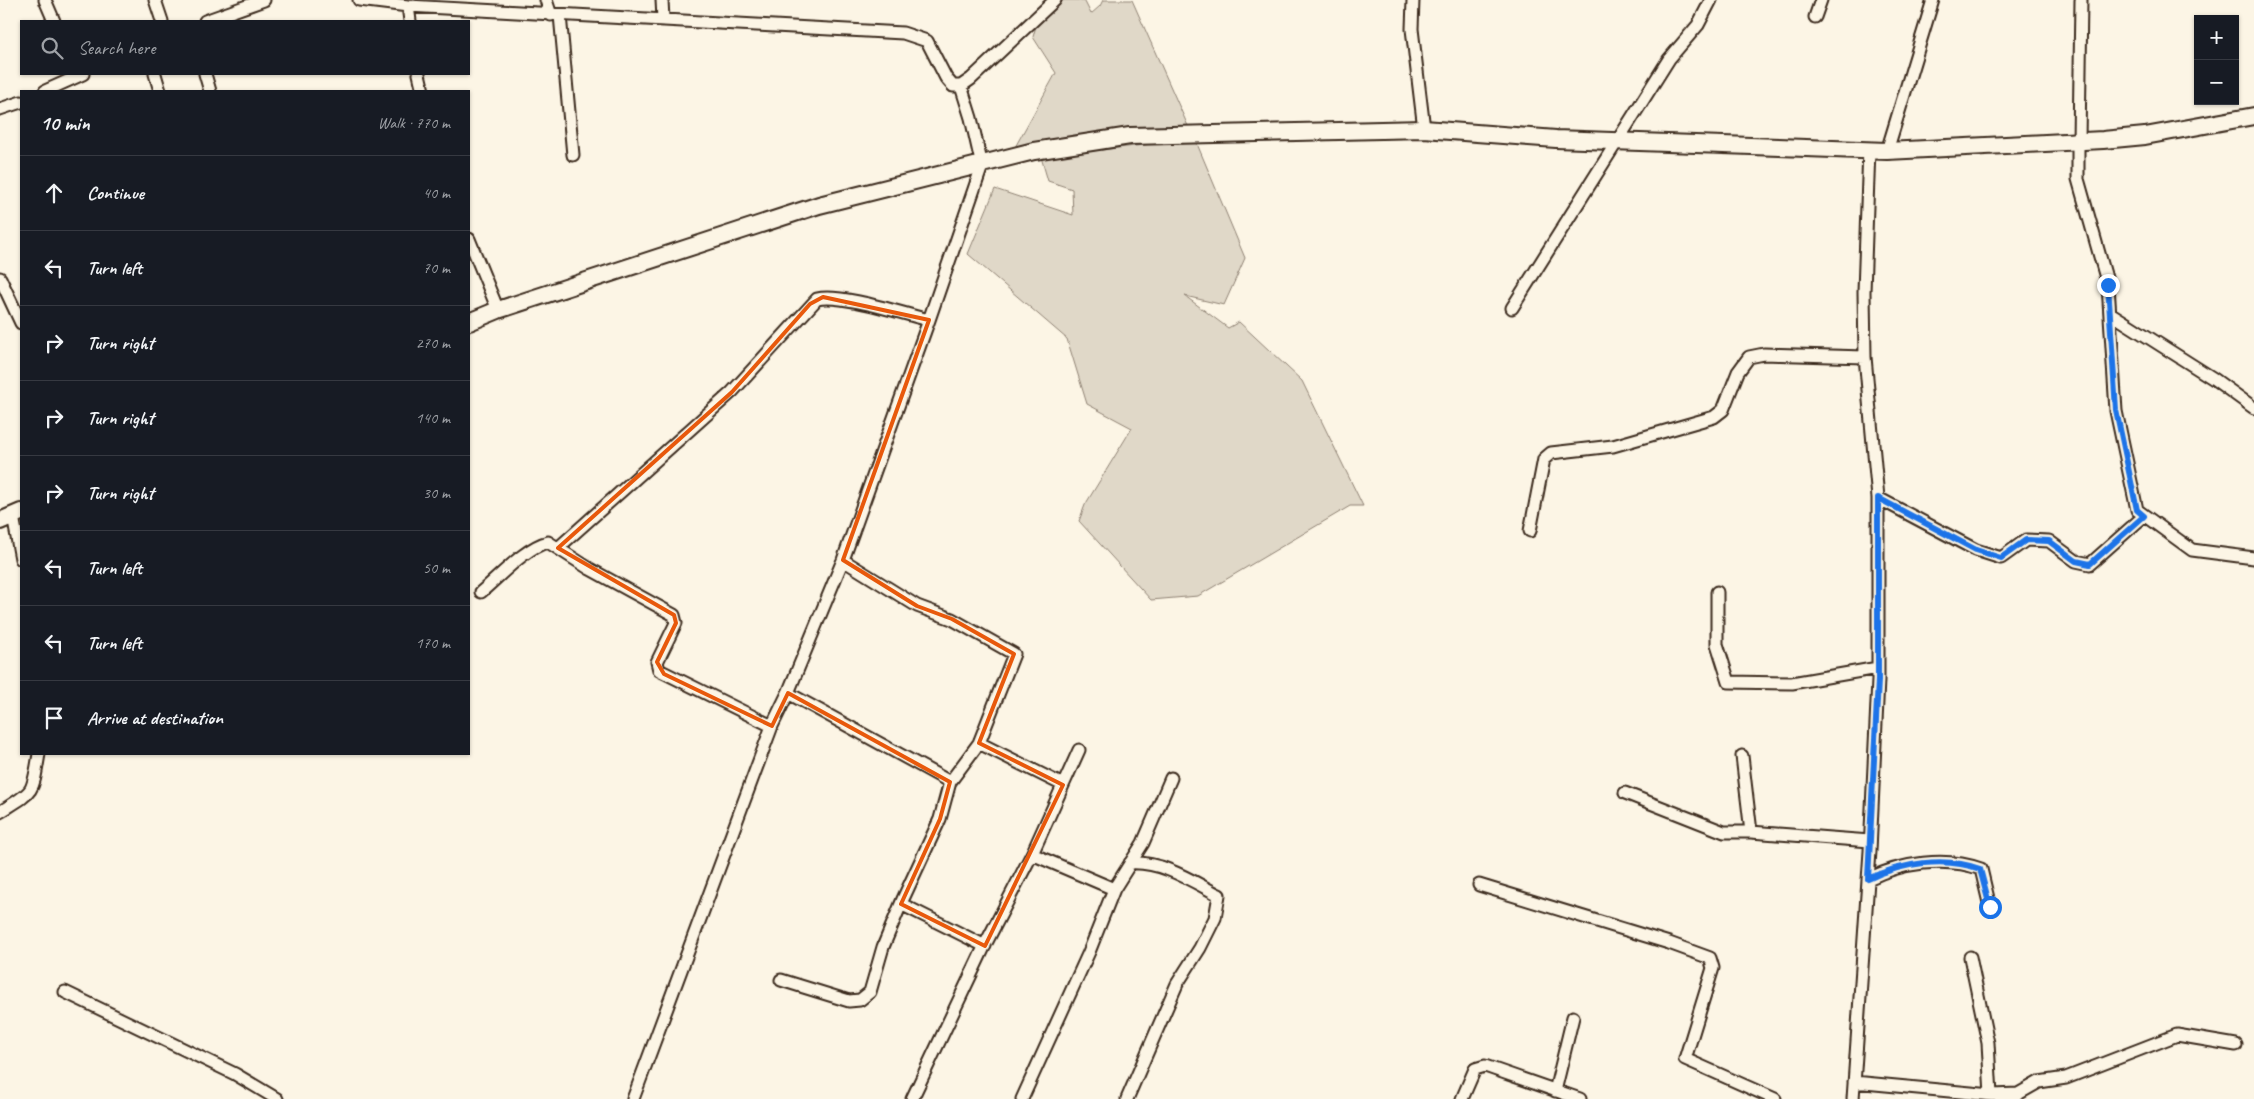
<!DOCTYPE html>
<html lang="en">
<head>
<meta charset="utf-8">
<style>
	:root { --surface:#171b24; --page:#242831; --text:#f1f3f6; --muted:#9ea1a6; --line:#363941 }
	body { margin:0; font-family:Caveat,sans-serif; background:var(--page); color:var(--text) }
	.controls { position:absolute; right:15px; top:15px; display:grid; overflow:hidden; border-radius:0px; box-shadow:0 1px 4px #0004 }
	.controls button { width:45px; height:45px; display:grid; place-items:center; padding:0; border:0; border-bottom:1px solid var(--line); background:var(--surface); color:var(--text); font:25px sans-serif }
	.stop { position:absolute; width:15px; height:15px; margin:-11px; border:4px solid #1a73e8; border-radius:50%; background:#fff }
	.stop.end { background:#1a73e8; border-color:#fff; box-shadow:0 1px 5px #0008 }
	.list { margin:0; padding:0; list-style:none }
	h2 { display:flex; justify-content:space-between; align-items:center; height:65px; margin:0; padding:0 20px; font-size:21px }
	h2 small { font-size:16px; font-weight:400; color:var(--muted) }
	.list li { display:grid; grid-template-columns:32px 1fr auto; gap:15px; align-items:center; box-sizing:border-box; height:75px; padding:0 20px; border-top:1px solid var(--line) }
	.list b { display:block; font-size:19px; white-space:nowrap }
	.list em { font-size:16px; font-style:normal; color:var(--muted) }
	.icon { flex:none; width:28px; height:28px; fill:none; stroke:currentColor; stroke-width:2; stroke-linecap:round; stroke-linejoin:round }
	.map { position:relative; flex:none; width:2254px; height:1099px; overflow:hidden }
	.search { position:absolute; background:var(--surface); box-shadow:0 1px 4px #0004; left:20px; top:20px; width:450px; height:55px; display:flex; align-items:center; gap:12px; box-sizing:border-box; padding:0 18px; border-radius:0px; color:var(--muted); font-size:19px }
	.panel { position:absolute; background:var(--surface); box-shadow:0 1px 4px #0004; left:20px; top:90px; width:450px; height:665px; border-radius:0px }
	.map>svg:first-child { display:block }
	.green { fill:#e0d8c8; stroke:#8e8173 }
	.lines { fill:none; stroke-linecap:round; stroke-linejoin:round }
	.street-casing { stroke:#3b2a1e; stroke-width:15 }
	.secondary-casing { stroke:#3b2a1e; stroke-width:20 }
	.street { stroke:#fcf5e5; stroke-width:11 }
	.secondary { stroke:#fcf5e5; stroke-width:16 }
	.route { stroke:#1a73e8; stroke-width:6 }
	.marked { fill:none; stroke:#e8590c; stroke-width:4; stroke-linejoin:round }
</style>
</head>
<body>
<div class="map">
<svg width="2254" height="1099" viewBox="0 0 2254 1099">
	<rect width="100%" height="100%" fill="#fcf5e5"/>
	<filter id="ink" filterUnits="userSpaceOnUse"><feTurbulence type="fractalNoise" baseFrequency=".02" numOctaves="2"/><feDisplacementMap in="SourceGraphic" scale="10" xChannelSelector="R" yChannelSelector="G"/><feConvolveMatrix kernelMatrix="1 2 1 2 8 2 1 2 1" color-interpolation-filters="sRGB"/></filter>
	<g filter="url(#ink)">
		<!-- green -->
		<path class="green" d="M1064 0H1084L1091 14 1100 6 1103 0H1132L1188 126 1014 149 1056 73 1033 37 1036 26Z
			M1195 139 1245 258 1224 305 1185 296 1228 328 1239 322 1302 381 1363 506H1350L1198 596 1151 600 1079 521 1085 505 1132 428 1087 404 1067 339 968 254 995 189 1073 215 1072 189 1048 181 1041 157Z"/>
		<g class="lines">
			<defs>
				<path id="street" d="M45 0 54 21
					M155 0 162 21
					M359 0 408 6 903 33 927 41 946 78 953 86H961L971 79 1055 0
					M546 0 551 15
					M662 0 663 19
					M1413 0 1412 29 1424 129
					M408 6 410 21
					M560 15 573 155
					M1815 17 1821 0
					M205 21 264 0
					M155 74 160 91
					M205 74 210 91
					M419 74 423 91
					M45 91 83 74
					M0 109 21 102
					M2078 141V179L2108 285 2116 411 2137 510 2192 550 2254 558
					M2079 141 2081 0
					M1887 151 1933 0
					M469 239 498 310
					M0 278 21 323
					M1512 308 1669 59 1698 25 1711 0
					M2110 313 2214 379 2254 408
					M1878 498 1976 550 2001 558 2026 540 2049 541 2076 561 2090 564 2144 516
					M13 516 21 559
					M1530 531 1544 459 1551 453 1613 446 1714 417 1723 410 1738 372 1749 357 1764 354 1865 357
					M558 548 732 392 817 299C840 293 904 314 929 320
					M481 592C499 577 526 547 548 542L590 569 674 615 676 623 657 662 659 670 772 726
					M1717 592V644L1729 682 1792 683 1878 668
					M788 693 950 782
					M979 743 1063 785
					M1742 756 1751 832
					M1625 793 1724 832H1751L1870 841
					M0 812C35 790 32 795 39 754
					M1032 854 1114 889
					M1868 879C1901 863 1945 856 1981 869L1990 907
					M1479 885 1669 943 1710 958 1713 968 1685 1059 1775 1099
					M901 904 985 946
					M1970 957 1988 1043 1991 1095
					M781 980 849 1001 860 1000 870 992 883 947 903 899 940 819 950 782 979 743 1014 654 952 619 917 606 843 560
					M65 992 235 1074 277 1099
					M1854 1082 1992 1095 2018 1094 2039 1082 2066 1078 2177 1035 2236 1045
					M1555 1091 1573 1017
					M633 1099 772 726 788 693 843 560 929 320 982 166 971 118 961 86
					M912 1099 986 943 1032 854 1079 750
					M1022 1099 1089 952 1114 889 1143 843 1171 778
					M1127 1099 1177 984 1200 948 1215 918 1219 895C1192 881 1162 861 1130 863
					M1462 1099 1475 1069 1485 1066 1580 1099
					M1853 1099 1870 851 1878 680V498L1865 357 1864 292 1869 149"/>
				<path id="secondary" d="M469 322 498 310 819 205 1034 151 1130 136 1424 129 1556 139 1887 151 2103 140 2145 136 2254 116
					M0 521 21 512"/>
			</defs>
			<!-- street casing -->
			<use href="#street" class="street-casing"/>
			<!-- secondary casing -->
			<use href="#secondary" class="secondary-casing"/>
			<!-- street -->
			<use href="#street" class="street"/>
			<!-- secondary -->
			<use href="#secondary" class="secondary"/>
		</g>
	</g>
	<g class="lines" filter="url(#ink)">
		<!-- route -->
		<path class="route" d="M1990 907 1980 869C1945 856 1901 863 1868 879L1878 680V498L1976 550 2001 558 2026 540 2049 541 2076 561 2090 564 2144 516 2137 510 2116 410 2108 285"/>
	</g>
	<!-- marked area -->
	<path class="marked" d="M823 297 929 320 843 560 917 606 952 619 1014 654 979 743 1063 785 985 946 901 904 940 819 950 782 788 693 772 726 664 674 657 662 676 623 674 615 558 548 732 392 810 304Z"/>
</svg>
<div class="controls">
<button>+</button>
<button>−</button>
</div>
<div class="stop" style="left:1990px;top:907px"></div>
<div class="stop end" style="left:2108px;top:285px"></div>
<div class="search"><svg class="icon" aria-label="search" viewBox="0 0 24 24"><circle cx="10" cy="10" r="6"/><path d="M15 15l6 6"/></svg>Search here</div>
<section class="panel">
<h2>10 min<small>Walk · 770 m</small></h2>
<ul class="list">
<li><svg class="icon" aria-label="ahead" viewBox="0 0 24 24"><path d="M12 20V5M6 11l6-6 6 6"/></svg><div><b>Continue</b></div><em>40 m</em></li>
<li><svg class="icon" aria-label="left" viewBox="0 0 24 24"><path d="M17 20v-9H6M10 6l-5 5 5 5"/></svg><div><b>Turn left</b></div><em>70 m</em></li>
<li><svg class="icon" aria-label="right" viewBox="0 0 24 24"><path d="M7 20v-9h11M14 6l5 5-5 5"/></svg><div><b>Turn right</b></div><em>270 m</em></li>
<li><svg class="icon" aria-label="right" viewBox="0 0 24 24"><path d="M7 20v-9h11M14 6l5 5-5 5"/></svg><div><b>Turn right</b></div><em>140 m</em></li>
<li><svg class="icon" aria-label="right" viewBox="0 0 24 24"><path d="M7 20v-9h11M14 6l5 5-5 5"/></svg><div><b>Turn right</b></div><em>30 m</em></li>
<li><svg class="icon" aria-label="left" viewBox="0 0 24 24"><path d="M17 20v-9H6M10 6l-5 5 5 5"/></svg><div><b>Turn left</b></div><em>50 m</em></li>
<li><svg class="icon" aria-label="left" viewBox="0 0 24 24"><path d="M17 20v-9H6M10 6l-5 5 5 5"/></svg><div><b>Turn left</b></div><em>170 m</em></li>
<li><svg class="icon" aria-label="arrive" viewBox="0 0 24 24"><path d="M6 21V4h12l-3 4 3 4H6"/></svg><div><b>Arrive at destination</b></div></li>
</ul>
</section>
</div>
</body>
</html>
